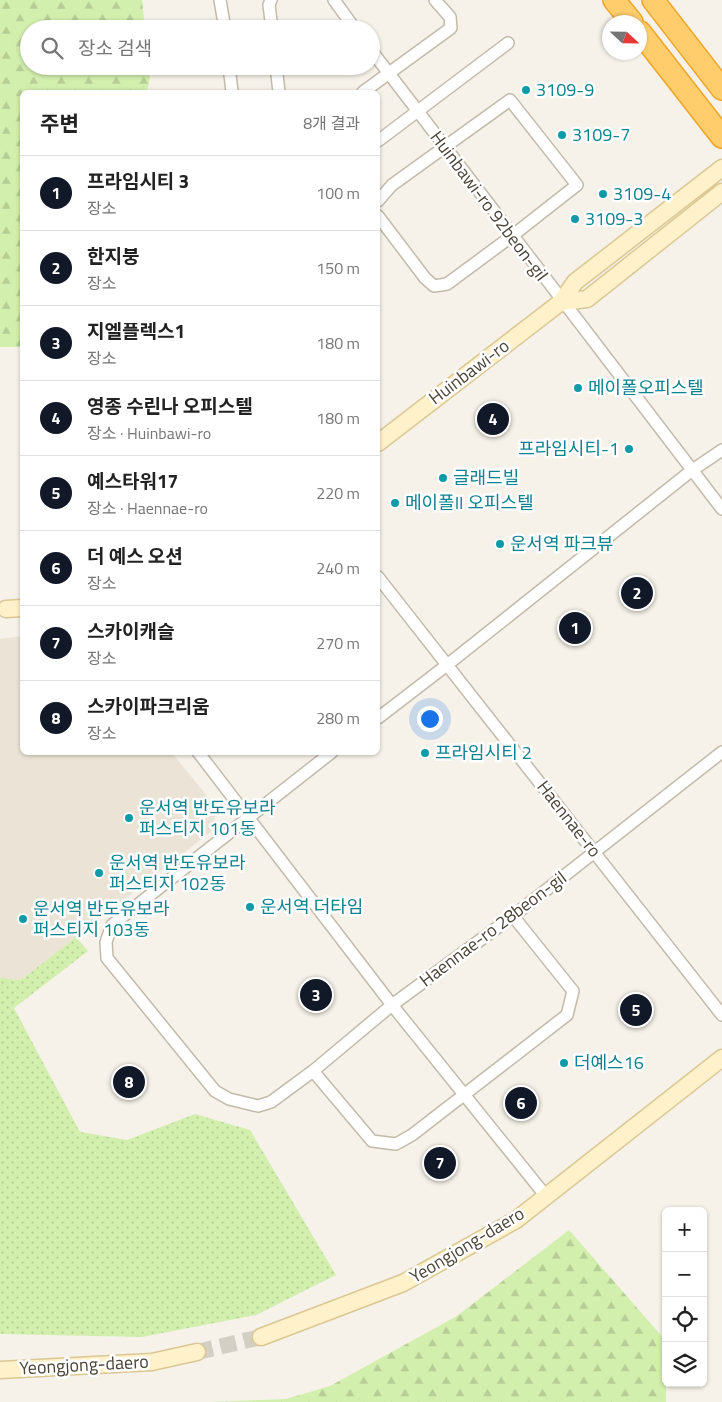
<!DOCTYPE html>
<html lang="ko">
<head>
<meta charset="utf-8">
<style>
	:root { --surface:#fff; --page:#f2f2f2; --text:#222; --muted:#767676; --line:#e0e0e0; --accent:#111827 }
	body { margin:0; font-family:"Titillium Web","Noto Sans KR",sans-serif; background:var(--page); color:var(--text) }
	.controls { position:absolute; right:15px; bottom:15px; display:grid; overflow:hidden; border-radius:8px; box-shadow:0 1px 4px #0004 }
	.controls button { width:45px; height:45px; display:grid; place-items:center; padding:0; border:0; border-bottom:1px solid var(--line); background:var(--surface); color:var(--text); font:25px sans-serif }
	.compass { position:absolute; left:602px; top:15px; width:45px; height:45px; border-radius:50%; background:var(--surface); box-shadow:0 1px 4px #0004; rotate:112deg }
	.you { position:absolute; left:429px; top:718px; width:18px; height:18px; margin:-12px; border:4px solid #fff; border-radius:50%; background:#1a73e8; box-shadow:0 0 0 8px #1a73e833 }
	.badge { display:grid; place-items:center; width:32px; height:32px; border-radius:50%; background:var(--accent); color:#fff; font-size:16px; font-weight:700 }
	.pin { position:absolute; translate:-50% -50%; border:2px solid #fff; box-shadow:0 1px 5px #0006 }
	.list { margin:0; padding:0; list-style:none }
	h2 { display:flex; justify-content:space-between; align-items:center; height:65px; margin:0; padding:0 20px; font-size:21px }
	h2 small { font-size:16px; font-weight:400; color:var(--muted) }
	.list li { display:grid; grid-template-columns:32px 1fr auto; gap:15px; align-items:center; box-sizing:border-box; height:75px; padding:0 20px; border-top:1px solid var(--line) }
	.list b { display:block; font-size:19px; white-space:nowrap }
	.list p { margin:0; font-size:16px; white-space:nowrap; color:var(--muted) }
	.list em { font-size:16px; font-style:normal; color:var(--muted) }
	.icon { flex:none; width:28px; height:28px; fill:none; stroke:currentColor; stroke-width:2; stroke-linecap:round; stroke-linejoin:round }
	.map { position:relative; flex:none; width:722px; height:1402px; overflow:hidden }
	.search { position:absolute; background:var(--surface); box-shadow:0 1px 4px #0004; left:20px; top:20px; width:360px; height:55px; display:flex; align-items:center; gap:12px; box-sizing:border-box; padding:0 18px; border-radius:28px; color:var(--muted); font-size:19px }
	.panel { position:absolute; background:var(--surface); box-shadow:0 1px 4px #0004; left:20px; top:90px; width:360px; height:665px; border-radius:8px }
	.map>svg:first-child { display:block }
	.residential { fill:#ebe4d6 }
	.grass { fill:url(#grass-dots) }
	.forest { fill:url(#forest-firs) }
	.lines { fill:none; stroke-linecap:round; stroke-linejoin:round }
	.secondary-tunnel { stroke:#d4cfc5; stroke-width:16; stroke-dasharray:16 8; stroke-linecap:butt }
	.street-casing { stroke:#c3baaa; stroke-width:14 }
	.secondary-casing { stroke:#dbc793; stroke-width:19 }
	.highway-casing { stroke:#efa529; stroke-width:24 }
	.street { stroke:#fff; stroke-width:11 }
	.secondary { stroke:#fff2ca; stroke-width:16 }
	.highway { stroke:#ffcd6b; stroke-width:21 }
	.culture-dot { fill:#0f9aa8; stroke:#fff; stroke-width:2 }
	.labels { text-anchor:middle; stroke-width:5; stroke-linejoin:round; paint-order:stroke }
	.culture-label { font-size:18px; fill:#0d838f; stroke:#fff; text-anchor:start }
	.street-label { font-size:18px; fill:#4b4336; stroke:#fff }
</style>
</head>
<body>
<div class="map">
<svg width="722" height="1402" viewBox="0 0 722 1402">
	<defs>
		<pattern id="grass-dots" width="8" height="8" patternUnits="userSpaceOnUse" patternTransform="scale(1.25)"><rect width="8" height="8" fill="#d2efad"/><path d="M2 2h.1M6 6h.1" fill="none" stroke="#b6ce95" stroke-width="1.8" stroke-linecap="round"/></pattern>
		<pattern id="forest-firs" width="22" height="20" patternUnits="userSpaceOnUse" patternTransform="scale(1.25)"><rect width="22" height="20" fill="#d2efad"/><path d="M5 1l3.5 6h-7zM16 11l3.5 6h-7z" fill="#b6ce95"/></pattern>
	</defs>
	<rect width="100%" height="100%" fill="#f6f2e9"/>
	<!-- residential -->
	<path class="residential" d="M22 636V752L172 753 216 807 213 830 21 980 1 978 0 975V639Z"/>
	<!-- grass -->
	<path class="grass" d="M76 937 88 951 14 1008 80 1132 127 1140 195 1114 250 1130 336 1275 256 1315 142 1337 0 1334V975L1 978 21 980Z"/>
	<!-- forest -->
	<path class="forest" d="M0 0H142L145 29H29V66H148L150 78 147 92H22V347H0Z
		M569 1230 666 1341V1402H206L286 1399 330 1386 457 1316Z"/>
	<g class="lines">
		<!-- secondary-tunnel -->
		<path class="secondary-tunnel" d="M197 1352 261 1337"/>
		<defs>
			<path id="street" d="M220 0 225 29
				M271 0 269 5 272 29
				M334 0 355 29
				M371 50 722 509
				M229 66 232 92
				M276 66 279 92
				M363 92 451 28 450 17 435 0
				M378 141 508 43
				M378 201 392 185 510 100 577 185 512 236 447 284 434 286 425 278 378 216
				M378 577 722 1015
				M378 718 447 665 691 471 722 450
				M198 752 392 1005 545 1195
				M332 752 112 925 106 942 107 958 215 1091 229 1099 258 1106 271 1102 313 1071 392 1005 513 916 722 752
				M313 1071 372 1141 396 1144 412 1135 567 1015 573 991 513 916"/>
			<path id="secondary" d="M561 302 587 299 722 192
				M378 443 561 302 575 282 722 168
				M6 609 22 608
				M261 1337 403 1283 516 1220 722 1058
				M0 1370 152 1362 197 1352"/>
			<path id="highway" d="M614 0 632 22
				M653 0 722 89
				M640 32 722 137"/>
		</defs>
		<!-- street casing -->
		<use href="#street" class="street-casing"/>
		<!-- secondary casing -->
		<use href="#secondary" class="secondary-casing"/>
		<!-- highway casing -->
		<use href="#highway" class="highway-casing"/>
		<!-- street -->
		<use href="#street" class="street"/>
		<!-- secondary -->
		<use href="#secondary" class="secondary"/>
		<!-- highway -->
		<use href="#highway" class="highway"/>
	</g>
	<!-- markers -->
	<g class="culture-dot">
		<circle cx="526" cy="90" r="5"/>
		<circle cx="562" cy="135" r="5"/>
		<circle cx="603" cy="194" r="5"/>
		<circle cx="575" cy="219" r="5"/>
		<circle cx="578" cy="388" r="5"/>
		<circle cx="629" cy="449" r="5"/>
		<circle cx="443" cy="478" r="5"/>
		<circle cx="395" cy="503" r="5"/>
		<circle cx="500" cy="544" r="5"/>
		<circle cx="425" cy="753" r="5"/>
		<circle cx="129" cy="818" r="5"/>
		<circle cx="99" cy="873" r="5"/>
		<circle cx="250" cy="907" r="5"/>
		<circle cx="23" cy="919" r="5"/>
		<circle cx="564" cy="1063" r="5"/>
	</g>
	<g class="labels">
		<!-- culture labels -->
		<g class="culture-label">
			<text x="536" y="96">3109-9</text>
			<text x="572" y="141">3109-7</text>
			<text x="613" y="200">3109-4</text>
			<text x="585" y="225">3109-3</text>
			<text x="588" y="394">메이폴오피스텔</text>
			<text x="619" y="455" text-anchor="end">프라임시티-1</text>
			<text x="453" y="484">글래드빌</text>
			<text x="405" y="509">메이폴II 오피스텔</text>
			<text x="510" y="550">운서역 파크뷰</text>
			<text x="435" y="759">프라임시티 2</text>
			<text x="139" y="814">운서역 반도유보라<tspan x="139" dy="21">퍼스티지 101동</tspan></text>
			<text x="109" y="869">운서역 반도유보라<tspan x="109" dy="21">퍼스티지 102동</tspan></text>
			<text x="260" y="913">운서역 더타임</text>
			<text x="33" y="915">운서역 반도유보라<tspan x="33" dy="21">퍼스티지 103동</tspan></text>
			<text x="574" y="1069">더예스16</text>
		</g>
		<!-- street labels -->
		<g class="street-label">
			<text transform="translate(489 206) rotate(53)" y="6">Huinbawi-ro 92beon-gil</text>
			<text transform="translate(469 372) rotate(-37)" y="6">Huinbawi-ro</text>
			<text transform="translate(569 819) rotate(52)" y="6">Haennae-ro</text>
			<text transform="translate(493 929) rotate(-37)" y="6">Haennae-ro 28beon-gil</text>
			<text transform="translate(467 1245) rotate(-31)" y="6">Yeongjong-daero</text>
			<text transform="translate(84 1365) rotate(-3)" y="6">Yeongjong-daero</text>
		</g>
	</g>
</svg>
<div class="controls">
<button>+</button>
<button>−</button>
<button><svg class="icon" aria-label="locate" viewBox="0 0 24 24"><circle cx="12" cy="12" r="6"/><path d="M12 2v4M12 18v4M2 12h4M18 12h4"/></svg></button>
<button><svg class="icon" aria-label="layers" viewBox="0 0 24 24"><path d="M12 4l9 5-9 5-9-5zM3 14l9 5 9-5"/></svg></button>
</div>
<svg class="compass" viewBox="-18 -18 36 36"><path d="M0-13l5 13h-10z" fill="#e53935"/><path d="M0 13l5-13h-10z" fill="#767676"/></svg>
<div class="you"></div>
<div class="pin badge" style="left:575px;top:628px">1</div>
<div class="pin badge" style="left:637px;top:593px">2</div>
<div class="pin badge" style="left:316px;top:995px">3</div>
<div class="pin badge" style="left:493px;top:419px">4</div>
<div class="pin badge" style="left:636px;top:1010px">5</div>
<div class="pin badge" style="left:521px;top:1103px">6</div>
<div class="pin badge" style="left:440px;top:1163px">7</div>
<div class="pin badge" style="left:129px;top:1082px">8</div>
<div class="search"><svg class="icon" aria-label="search" viewBox="0 0 24 24"><circle cx="10" cy="10" r="6"/><path d="M15 15l6 6"/></svg>장소 검색</div>
<section class="panel">
<h2>주변<small>8개 결과</small></h2>
<ul class="list">
<li><span class="badge">1</span><div><b>프라임시티 3</b><p>장소</p></div><em>100 m</em></li>
<li><span class="badge">2</span><div><b>한지붕</b><p>장소</p></div><em>150 m</em></li>
<li><span class="badge">3</span><div><b>지엘플렉스1</b><p>장소</p></div><em>180 m</em></li>
<li><span class="badge">4</span><div><b>영종 수린나 오피스텔</b><p>장소 · Huinbawi-ro</p></div><em>180 m</em></li>
<li><span class="badge">5</span><div><b>예스타워17</b><p>장소 · Haennae-ro</p></div><em>220 m</em></li>
<li><span class="badge">6</span><div><b>더 예스 오션</b><p>장소</p></div><em>240 m</em></li>
<li><span class="badge">7</span><div><b>스카이캐슬</b><p>장소</p></div><em>270 m</em></li>
<li><span class="badge">8</span><div><b>스카이파크리움</b><p>장소</p></div><em>280 m</em></li>
</ul>
</section>
</div>
</body>
</html>
